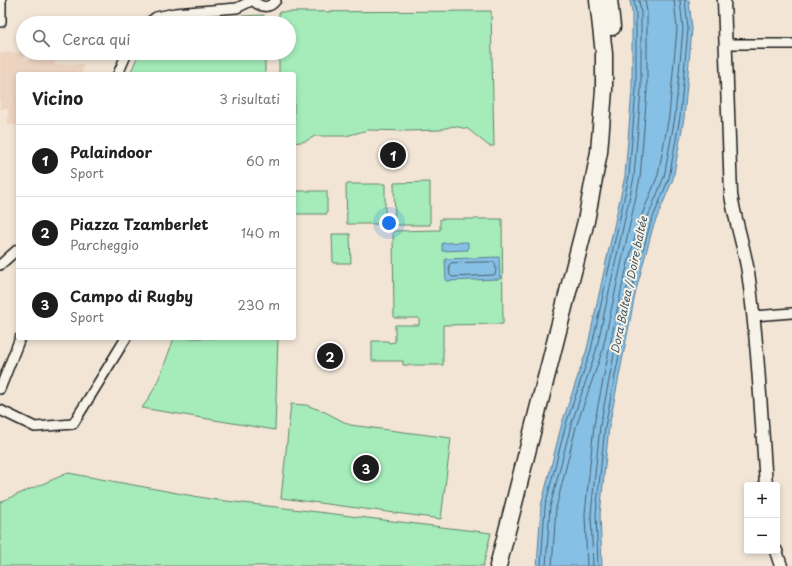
<!DOCTYPE html>
<html lang="it">
<head>
<meta charset="utf-8">
<style>
	:root { --surface:#fff; --page:#f6f6f6; --text:#222; --muted:#767676; --line:#e0e0e0; --accent:#1c1c1c }
	body { margin:0; font-family:"Playpen Sans",sans-serif; background:var(--page); color:var(--text) }
	.controls { position:absolute; right:12px; bottom:12px; display:grid; overflow:hidden; border-radius:4px; box-shadow:0 2px 6px #0003 }
	.controls button { width:36px; height:36px; display:grid; place-items:center; padding:0; border:0; border-bottom:1px solid var(--line); background:var(--surface); color:var(--text); font:20px sans-serif }
	.you { position:absolute; left:389px; top:223px; width:14px; height:14px; margin:-10px; border:3px solid #fff; border-radius:50%; background:#1a73e8; box-shadow:0 0 0 6px #1a73e833 }
	.badge { display:grid; place-items:center; width:26px; height:26px; border-radius:50%; background:var(--accent); color:#fff; font-size:13px; font-weight:700 }
	.pin { position:absolute; translate:-50% -50%; border:2px solid #fff; box-shadow:0 1px 4px #0006 }
	.list { margin:0; padding:0; list-style:none }
	h2 { display:flex; justify-content:space-between; align-items:center; height:52px; margin:0; padding:0 16px; font-size:17px }
	h2 small { font-size:13px; font-weight:400; color:var(--muted) }
	.list li { display:grid; grid-template-columns:26px 1fr auto; gap:12px; align-items:center; box-sizing:border-box; height:72px; padding:0 16px; border-top:1px solid var(--line) }
	.list b { display:block; font-size:15px; white-space:nowrap }
	.list p { margin:0; font-size:13px; white-space:nowrap; color:var(--muted) }
	.list em { font-size:13px; font-style:normal; color:var(--muted) }
	.icon { flex:none; width:22px; height:22px; fill:none; stroke:currentColor; stroke-width:2; stroke-linecap:round; stroke-linejoin:round }
	.map { position:relative; flex:none; width:792px; height:566px; overflow:hidden }
	.search { position:absolute; background:var(--surface); box-shadow:0 2px 6px #0003; left:16px; top:16px; width:280px; height:44px; display:flex; align-items:center; gap:10px; box-sizing:border-box; padding:0 14px; border-radius:22px; color:var(--muted); font-size:15px }
	.panel { position:absolute; background:var(--surface); box-shadow:0 2px 6px #0003; left:16px; top:72px; width:280px; height:268px; border-radius:4px }
	.map>svg:first-child { display:block }
	.built { fill:#ecd4c1 }
	.green { fill:#a5ecba; stroke:#60846b }
	.water { fill:#87c0e5; stroke:#5c7e95 }
	.lines { fill:none; stroke-linecap:round; stroke-linejoin:round }
	.shore { stroke:#475e6c; stroke-width:1 }
	.street-casing { stroke:#1c1c1c; stroke-width:12 }
	.secondary-casing { stroke:#1c1c1c; stroke-width:15 }
	.highway-casing { stroke:#1c1c1c; stroke-width:19 }
	.street { stroke:#f7f3e8; stroke-width:9 }
	.secondary { stroke:#f7f3e8; stroke-width:12 }
	.highway { stroke:#f7f3e8; stroke-width:16 }
	.labels { text-anchor:middle; stroke-width:4; stroke-linejoin:round; paint-order:stroke }
	.water-label { font-size:11px; font-style:italic; fill:#415562; stroke:#f7f3e8 }
</style>
</head>
<body>
<div class="map">
<svg width="792" height="566" viewBox="0 0 792 566">
	<rect width="100%" height="100%" fill="#f2e5d6"/>
	<filter id="ink" filterUnits="userSpaceOnUse"><feTurbulence type="fractalNoise" baseFrequency=".025" numOctaves="2"/><feDisplacementMap in="SourceGraphic" scale="8" xChannelSelector="R" yChannelSelector="G"/><feConvolveMatrix kernelMatrix="1 2 1 2 8 2 1 2 1" color-interpolation-filters="sRGB"/></filter>
	<g filter="url(#ink)">
		<!-- built -->
		<path class="built" d="M23 52 24 53V60H55V65L83 64 82 74H18V125H8V109H0V53Z"/>
		<!-- green -->
		<path class="green" d="M491 11 494 146H489L468 129 453 126 439 130 408 131 368 130 346 136H315L306 141 294 143V74H279V53H289V23H279V12Z
			M264 15V23H167L174 19Z
			M139 53H265V74H130Z
			M430 182V225H395L394 183Z
			M346 184H385V224H347Z
			M294 191H327V214H294Z
			M440 219H502L503 324 443 325V365H403V361H372V341H388L389 343 395 342V325H419V318H394L393 231 440 230Z
			M332 234H350L351 263H333Z
			M174 338H278L275 430 142 408C158 387 165 362 174 338Z
			M291 404 306 405 325 412 350 425 451 438 441 519 281 498Z
			M68 473 210 499 491 533 483 566H0V502Z"/>
		<!-- water -->
		<path class="water" d="M630 0H689L692 29 684 118 673 179 653 227 636 290 609 427 600 514 602 566H537L541 506 562 423 587 349 625 176 632 90V13Z
			M468 242V250L442 251V243Z
			M499 257 500 279 446 281 445 259Z"/>
		<g class="lines">
			<!-- shore -->
			<path class="shore" d="M494 262C496 264 497 273 494 275L452 277 450 275 449 265 451 263Z
				M541 566 545 506 566 424 591 350 629 176 636 90V13L634 0
				M546 566 550 507 571 425 596 351 634 177 641 90V13L639 0
				M552 566 556 508 576 427 602 352 640 178 647 90V12L645 0
				M587 566 585 514 594 425 622 286 639 222 658 175 669 116 677 29 674 0
				M593 566 591 514 600 426 627 288 645 224 664 177 675 117 683 29 680 0
				M598 566 596 514 605 427 632 289 650 225 669 178 680 117 688 29 685 0"/>
			<defs>
				<path id="street" d="M253 0C260 8 270 9 276 0
					M1 22V0
					M148 23 156 17 175 13 237 8 253 0
					M726 44H792
					M118 74 127 53
					M0 265 18 249
					M754 316 792 313
					M0 389 20 338
					M0 410 35 427 73 424 126 338"/>
				<path id="secondary" d="M724 0 731 195C735 221 744 246 748 272 758 343 761 414 766 485
					M776 551 781 566"/>
				<path id="highway" d="M609 0 612 27
					M498 566 586 221 599 152 604 90V54L598 0"/>
			</defs>
			<!-- street casing -->
			<use href="#street" class="street-casing"/>
			<!-- secondary casing -->
			<use href="#secondary" class="secondary-casing"/>
			<!-- highway casing -->
			<use href="#highway" class="highway-casing"/>
			<!-- street -->
			<use href="#street" class="street"/>
			<!-- secondary -->
			<use href="#secondary" class="secondary"/>
			<!-- highway -->
			<use href="#highway" class="highway"/>
		</g>
	</g>
	<g class="labels">
		<!-- water labels -->
		<g class="water-label">
			<text transform="translate(629 285) rotate(-78)" y="4">Dora Baltea / Doire baltée</text>
		</g>
	</g>
</svg>
<div class="controls">
<button>+</button>
<button>−</button>
</div>
<div class="you"></div>
<div class="pin badge" style="left:393px;top:155px">1</div>
<div class="pin badge" style="left:330px;top:356px">2</div>
<div class="pin badge" style="left:366px;top:468px">3</div>
<div class="search"><svg class="icon" aria-label="search" viewBox="0 0 24 24"><circle cx="10" cy="10" r="6"/><path d="M15 15l6 6"/></svg>Cerca qui</div>
<section class="panel">
<h2>Vicino<small>3 risultati</small></h2>
<ul class="list">
<li><span class="badge">1</span><div><b>Palaindoor</b><p>Sport</p></div><em>60 m</em></li>
<li><span class="badge">2</span><div><b>Piazza Tzamberlet</b><p>Parcheggio</p></div><em>140 m</em></li>
<li><span class="badge">3</span><div><b>Campo di Rugby</b><p>Sport</p></div><em>230 m</em></li>
</ul>
</section>
</div>
</body>
</html>
